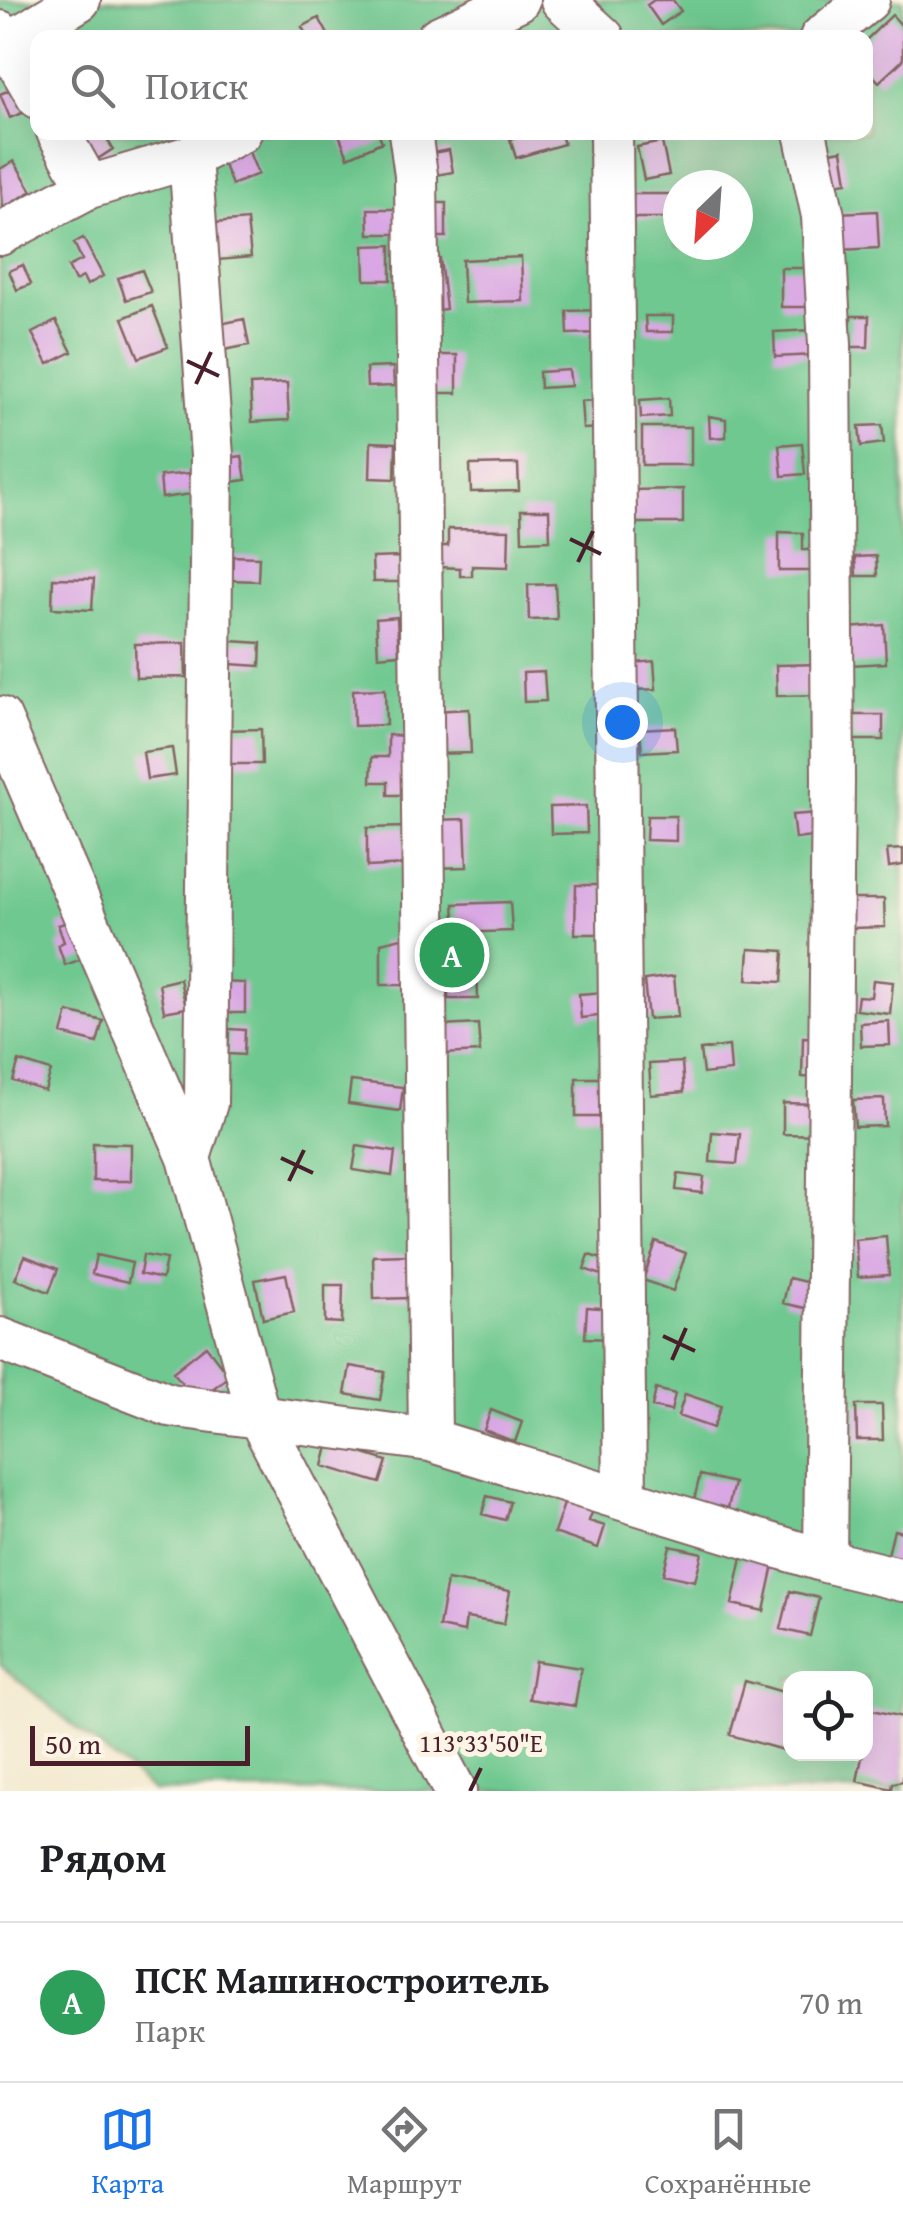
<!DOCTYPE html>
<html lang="ru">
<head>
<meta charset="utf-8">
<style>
	:root { --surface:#fff; --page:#f2f2f2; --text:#202124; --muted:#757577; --line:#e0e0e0; --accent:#1a73e8 }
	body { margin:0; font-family:"Gentium Book Plus",serif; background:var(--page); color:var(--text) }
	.controls { position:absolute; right:30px; bottom:30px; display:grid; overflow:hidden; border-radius:20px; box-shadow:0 10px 40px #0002 }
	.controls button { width:90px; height:90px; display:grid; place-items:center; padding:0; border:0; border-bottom:2px solid var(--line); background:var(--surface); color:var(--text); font:50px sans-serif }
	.compass { position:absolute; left:663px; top:170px; width:90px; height:90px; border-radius:50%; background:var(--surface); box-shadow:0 10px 40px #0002; rotate:205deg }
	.scale { position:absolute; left:30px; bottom:25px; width:220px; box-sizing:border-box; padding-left:10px; border:5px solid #4a1f2b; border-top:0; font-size:28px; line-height:35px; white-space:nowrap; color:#4a1f2b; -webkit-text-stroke:8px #fcf5e5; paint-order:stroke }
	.you { position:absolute; left:622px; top:722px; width:35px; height:35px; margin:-25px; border:8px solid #fff; border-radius:50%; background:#1a73e8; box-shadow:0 0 0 15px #1a73e833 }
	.badge { display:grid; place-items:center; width:65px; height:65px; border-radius:50%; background:var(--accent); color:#fff; font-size:32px; font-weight:700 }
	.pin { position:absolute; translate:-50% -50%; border:5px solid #fff; box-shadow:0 2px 10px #0006 }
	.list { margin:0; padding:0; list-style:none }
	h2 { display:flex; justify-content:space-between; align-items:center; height:130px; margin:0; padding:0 40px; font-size:42px }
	h2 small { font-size:32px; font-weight:400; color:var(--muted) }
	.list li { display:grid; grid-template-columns:65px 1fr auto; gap:30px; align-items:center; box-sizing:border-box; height:160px; padding:0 40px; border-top:2px solid var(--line) }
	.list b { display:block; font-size:38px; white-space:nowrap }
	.list p { margin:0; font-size:32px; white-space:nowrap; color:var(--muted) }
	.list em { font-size:32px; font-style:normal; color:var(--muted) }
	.icon { flex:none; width:55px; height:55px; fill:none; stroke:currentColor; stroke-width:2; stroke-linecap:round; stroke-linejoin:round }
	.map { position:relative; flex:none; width:903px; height:1791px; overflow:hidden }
	.search { position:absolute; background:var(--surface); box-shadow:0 10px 40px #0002; left:30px; right:30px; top:30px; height:110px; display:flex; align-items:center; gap:25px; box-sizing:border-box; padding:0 35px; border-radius:20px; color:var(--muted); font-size:38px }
	.sheet { height:290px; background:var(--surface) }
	nav { display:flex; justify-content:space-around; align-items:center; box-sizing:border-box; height:140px; border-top:2px solid var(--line); background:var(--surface); font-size:28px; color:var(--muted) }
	nav a { display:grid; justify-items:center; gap:5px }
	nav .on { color:var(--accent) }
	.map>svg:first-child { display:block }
	.green { fill:#6ec88f; stroke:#5c745d; stroke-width:2.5; fill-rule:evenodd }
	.building { fill:#d9a7e3 }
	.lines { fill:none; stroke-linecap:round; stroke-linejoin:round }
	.minor-casing { stroke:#856563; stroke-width:46 }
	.minor { stroke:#fff; stroke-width:42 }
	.ticks { fill:none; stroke:#4a1f2b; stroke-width:4 }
	.ticks-label { font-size:25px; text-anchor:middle; fill:#4a1f2b; stroke:#fcf5e5; stroke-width:10; stroke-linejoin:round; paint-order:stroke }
</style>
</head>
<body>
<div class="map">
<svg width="903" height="1791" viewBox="0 0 903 1791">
	<rect width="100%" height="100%" fill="#fcf5e5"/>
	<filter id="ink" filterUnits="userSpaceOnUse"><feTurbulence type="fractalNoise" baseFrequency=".01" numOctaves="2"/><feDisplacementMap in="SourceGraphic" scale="20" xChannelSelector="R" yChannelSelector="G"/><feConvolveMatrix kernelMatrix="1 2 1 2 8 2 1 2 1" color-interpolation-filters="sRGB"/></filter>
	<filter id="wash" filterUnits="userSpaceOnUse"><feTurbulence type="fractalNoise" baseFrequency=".0048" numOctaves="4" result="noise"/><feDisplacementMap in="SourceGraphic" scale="40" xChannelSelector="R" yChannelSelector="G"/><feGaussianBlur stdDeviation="2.25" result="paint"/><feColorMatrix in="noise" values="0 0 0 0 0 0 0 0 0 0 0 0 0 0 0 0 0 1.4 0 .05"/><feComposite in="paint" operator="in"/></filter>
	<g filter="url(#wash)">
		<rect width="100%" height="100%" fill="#f2e7cc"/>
		<!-- green -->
		<path class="green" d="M0 0H903V1791H153L0 1665ZM38 38H866V132H38ZM678 185H738V245H678ZM790 1678H866V1754H790Z"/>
		<g id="blocks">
			<!-- building -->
			<path class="building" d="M654 0H673L681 11 661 25 647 5Z
				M892 15 903 27V60L879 82 866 68V40Z
				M319 18 330 38H308L302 27Z
				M14 88 25 112 10 118 0 94Z
				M75 132H103L113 149 93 162Z
				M338 132H378L382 142 348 157Z
				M531 132H560L564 144 516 158 510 139Z
				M662 142 669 175 644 180 637 147Z
				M247 147 258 174 232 185 221 158Z
				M449 150 453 172 425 177 421 155Z
				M842 150 847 182 829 185 824 153Z
				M14 161 32 191 3 208 0 169Z
				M633 194H678V218H633Z
				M421 203H446V237H421Z
				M368 209H398V234H369Z
				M877 211 879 248 841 250 838 213Z
				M247 220 251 257 218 260 215 223Z
				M83 238 103 276 87 285 83 277 75 281 68 267 82 260 74 243Z
				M391 245V280H365L364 246Z
				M521 257 523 301 464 303 462 260Z
				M440 259 446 309 429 311 423 261Z
				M23 265 31 284 17 290 9 271Z
				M781 268H813V307H781Z
				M142 270 151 292 126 300 118 278Z
				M152 306 168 347 139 358 123 318Z
				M600 310 601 333 568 334 567 311Z
				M645 316H673V332H646Z
				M851 316H869L868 347H850Z
				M244 319 249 345 220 351 215 325Z
				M56 321 72 352 48 364 32 333Z
				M813 330 815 355 775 357 774 332Z
				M429 355H457V393H429Z
				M393 367 394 386 367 387 366 368Z
				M569 370 571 386 540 388 539 372Z
				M287 383 289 420 252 422 250 385Z
				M669 398 670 416 641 418 640 400Z
				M601 400 603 428 583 429 581 401Z
				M709 416 726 419V437L710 438Z
				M882 425 884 443 861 446 859 426Z
				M642 427H691V465H642Z
				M371 442 396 443 395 479 370 478Z
				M802 443 805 474 782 476 779 445Z
				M242 456 246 480 225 483 222 459Z
				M518 464 519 491 471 492 470 465Z
				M189 473 192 494 162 498 160 476Z
				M683 489V523H630V490Z
				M521 510H549L550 540 522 541Z
				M448 529 509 530 508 567 472 566V576H460V568L437 567V546H448Z
				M779 532 803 533V550H816V571H779Z
				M229 556 259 557 258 581 228 580Z
				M876 556 877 576H856L855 557Z
				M399 557 400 582H373L372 558Z
				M53 578 94 579 92 610 52 608Z
				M555 584 557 619 529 620 528 585Z
				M397 617 399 654 378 656 376 619Z
				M884 625 886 663 850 665 848 628Z
				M231 641 261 643 260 666 230 664Z
				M185 643 186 677 136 678 135 644Z
				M654 661 656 689 637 690 634 663Z
				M821 664V695L777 696 776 665Z
				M544 672 546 701 524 702 523 673Z
				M385 689 386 725 354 726 353 690Z
				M469 709 471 753 435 754 433 711Z
				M853 715H883V740H853Z
				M675 727 677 750 642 752 640 729Z
				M261 729 262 764H226L225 730Z
				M388 735 410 736 409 795H388V782H371L372 757H388Z
				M172 748 176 775 147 779 143 752Z
				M586 806 587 833 551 834 550 807Z
				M819 813 821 836 795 839 792 815Z
				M647 816H676V841L646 840Z
				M465 819 467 867 435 868V820Z
				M405 827 406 865 367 867V828Z
				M903 849V865L889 867 887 850Z
				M576 885H604L609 934H575Z
				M851 899H884L885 927 852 928Z
				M510 902 512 931 456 933 454 904Z
				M77 919 91 956 65 965 58 945 64 942 58 925Z
				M405 937V985H381V943Z
				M749 949 784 951 782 982 747 980Z
				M477 962 478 999H448L447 963Z
				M674 976 678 1017 648 1019 644 980Z
				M180 979 186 1008 164 1012 159 984Z
				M873 980 893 982 890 1014 856 1010 858 996 871 997Z
				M219 982 245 983V1013H219Z
				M605 992 607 1015 581 1018 579 994Z
				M68 1012 103 1021 97 1043 62 1034Z
				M889 1021 890 1045 861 1046 860 1023Z
				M478 1024 480 1052 443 1054 442 1026Z
				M229 1029 245 1030 244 1055 228 1054Z
				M803 1037 823 1038 822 1078 802 1077Z
				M729 1046 731 1071 703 1074 700 1050Z
				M19 1061 51 1071 45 1091 13 1081Z
				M682 1062 684 1092 651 1095 649 1064Z
				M576 1078H615L614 1117H576Z
				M351 1081 403 1087 400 1111 348 1104Z
				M884 1099 885 1126 855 1127 853 1100Z
				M783 1103 821 1104V1135L783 1134Z
				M712 1132 740 1134 737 1164 710 1162Z
				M93 1143 131 1144V1181H93Z
				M357 1146 395 1152 392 1176 353 1170Z
				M678 1174 704 1177 702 1193 676 1190Z
				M886 1236 889 1275 858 1277 855 1239Z
				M656 1242 686 1253 673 1291 643 1280Z
				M96 1255 132 1263 128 1282 92 1274Z
				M143 1255 166 1259 162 1279 140 1274Z
				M409 1255 410 1298 374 1299 373 1256Z
				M589 1255 615 1263 610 1278 584 1269Z
				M25 1256 58 1269 49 1292 15 1279Z
				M286 1274 294 1312 263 1319 255 1280Z
				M789 1278 814 1284 823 1312 783 1303Z
				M325 1285H343L342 1323 325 1322Z
				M587 1307 612 1309 610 1339 585 1338Z
				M206 1346 229 1376 197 1401 173 1372Z
				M350 1366 385 1372 380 1400 345 1394Z
				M656 1389 675 1394 671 1411 652 1407Z
				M685 1394 721 1406 713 1428 678 1416Z
				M856 1405H882L883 1440H857Z
				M491 1410 522 1422 515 1442 484 1430Z
				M329 1443 387 1461 380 1483 323 1466Z
				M700 1475 734 1483 728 1508 694 1500Z
				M487 1496 510 1502 505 1520 482 1514Z
				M566 1498 594 1508 589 1521 605 1526 598 1548 554 1533Z
				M894 1530 903 1532V1567L886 1563Z
				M670 1546 702 1553 695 1581 663 1574Z
				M742 1558 774 1565 764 1611 732 1604Z
				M447 1580 510 1591 504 1624 466 1618 464 1632 439 1627Z
				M790 1591 819 1598 810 1636 781 1629Z
				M535 1661 581 1668 575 1706 529 1699Z
				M745 1681 790 1694V1752L730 1735Z
				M872 1710 903 1717V1781L893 1783 892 1789 857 1781Z"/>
		</g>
	</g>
	<g filter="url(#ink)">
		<use href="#blocks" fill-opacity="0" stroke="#856563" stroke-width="2.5"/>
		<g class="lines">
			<defs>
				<path id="minor" d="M562 0 603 38
					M0 32 38 97
					M438 38 518 0
					M821 38 868 0
					M0 49 79 0
					M58 132 89 187
					M410 132 416 175 430 1440
					M611 132 625 1499
					M805 132 823 216 830 345 833 781 825 1561
					M0 234 89 187 190 157 240 132
					M0 718 189 1158 259 1417 430 1440 825 1561 903 1580
					M189 1158 206 1103 212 456 190 157
					M0 1339 169 1405 259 1417 455 1791"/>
			</defs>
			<!-- minor casing -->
			<use href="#minor" class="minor-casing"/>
			<!-- minor -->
			<use href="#minor" class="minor"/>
		</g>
	</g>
	<!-- ticks -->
	<path class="ticks" d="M187 361 219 376M196 384 211 352M570 539 601 554M578 562 593 531M281 1158 313 1173M289 1181 304 1150M663 1336 695 1351M672 1360 686 1328M470 1791 481 1768"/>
	<g class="ticks-label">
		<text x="481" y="1752">113°33'50"E</text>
	</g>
</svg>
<div class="controls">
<button><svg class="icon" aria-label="locate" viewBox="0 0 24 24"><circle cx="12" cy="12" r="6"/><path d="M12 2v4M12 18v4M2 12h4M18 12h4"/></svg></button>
</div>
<svg class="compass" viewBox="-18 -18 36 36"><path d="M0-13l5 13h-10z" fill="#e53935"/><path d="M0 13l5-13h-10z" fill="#757577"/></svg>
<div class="scale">50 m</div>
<div class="you"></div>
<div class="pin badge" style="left:452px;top:955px;background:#2e9e5b">A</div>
<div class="search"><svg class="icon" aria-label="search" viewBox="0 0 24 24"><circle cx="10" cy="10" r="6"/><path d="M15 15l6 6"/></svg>Поиск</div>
</div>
<section class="sheet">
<h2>Рядом<small></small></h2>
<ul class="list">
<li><span class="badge" style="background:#2e9e5b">A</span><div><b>ПСК Машиностроитель</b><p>Парк</p></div><em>70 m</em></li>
</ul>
</section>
<nav>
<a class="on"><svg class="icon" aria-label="map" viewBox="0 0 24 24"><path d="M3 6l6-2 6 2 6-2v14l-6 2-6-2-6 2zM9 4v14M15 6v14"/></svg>Карта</a>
<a><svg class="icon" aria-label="directions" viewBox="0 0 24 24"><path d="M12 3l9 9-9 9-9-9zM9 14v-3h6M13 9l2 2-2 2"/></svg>Маршрут</a>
<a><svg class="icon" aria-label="saved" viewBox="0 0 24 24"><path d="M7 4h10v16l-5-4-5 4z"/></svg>Сохранённые</a>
</nav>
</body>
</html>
